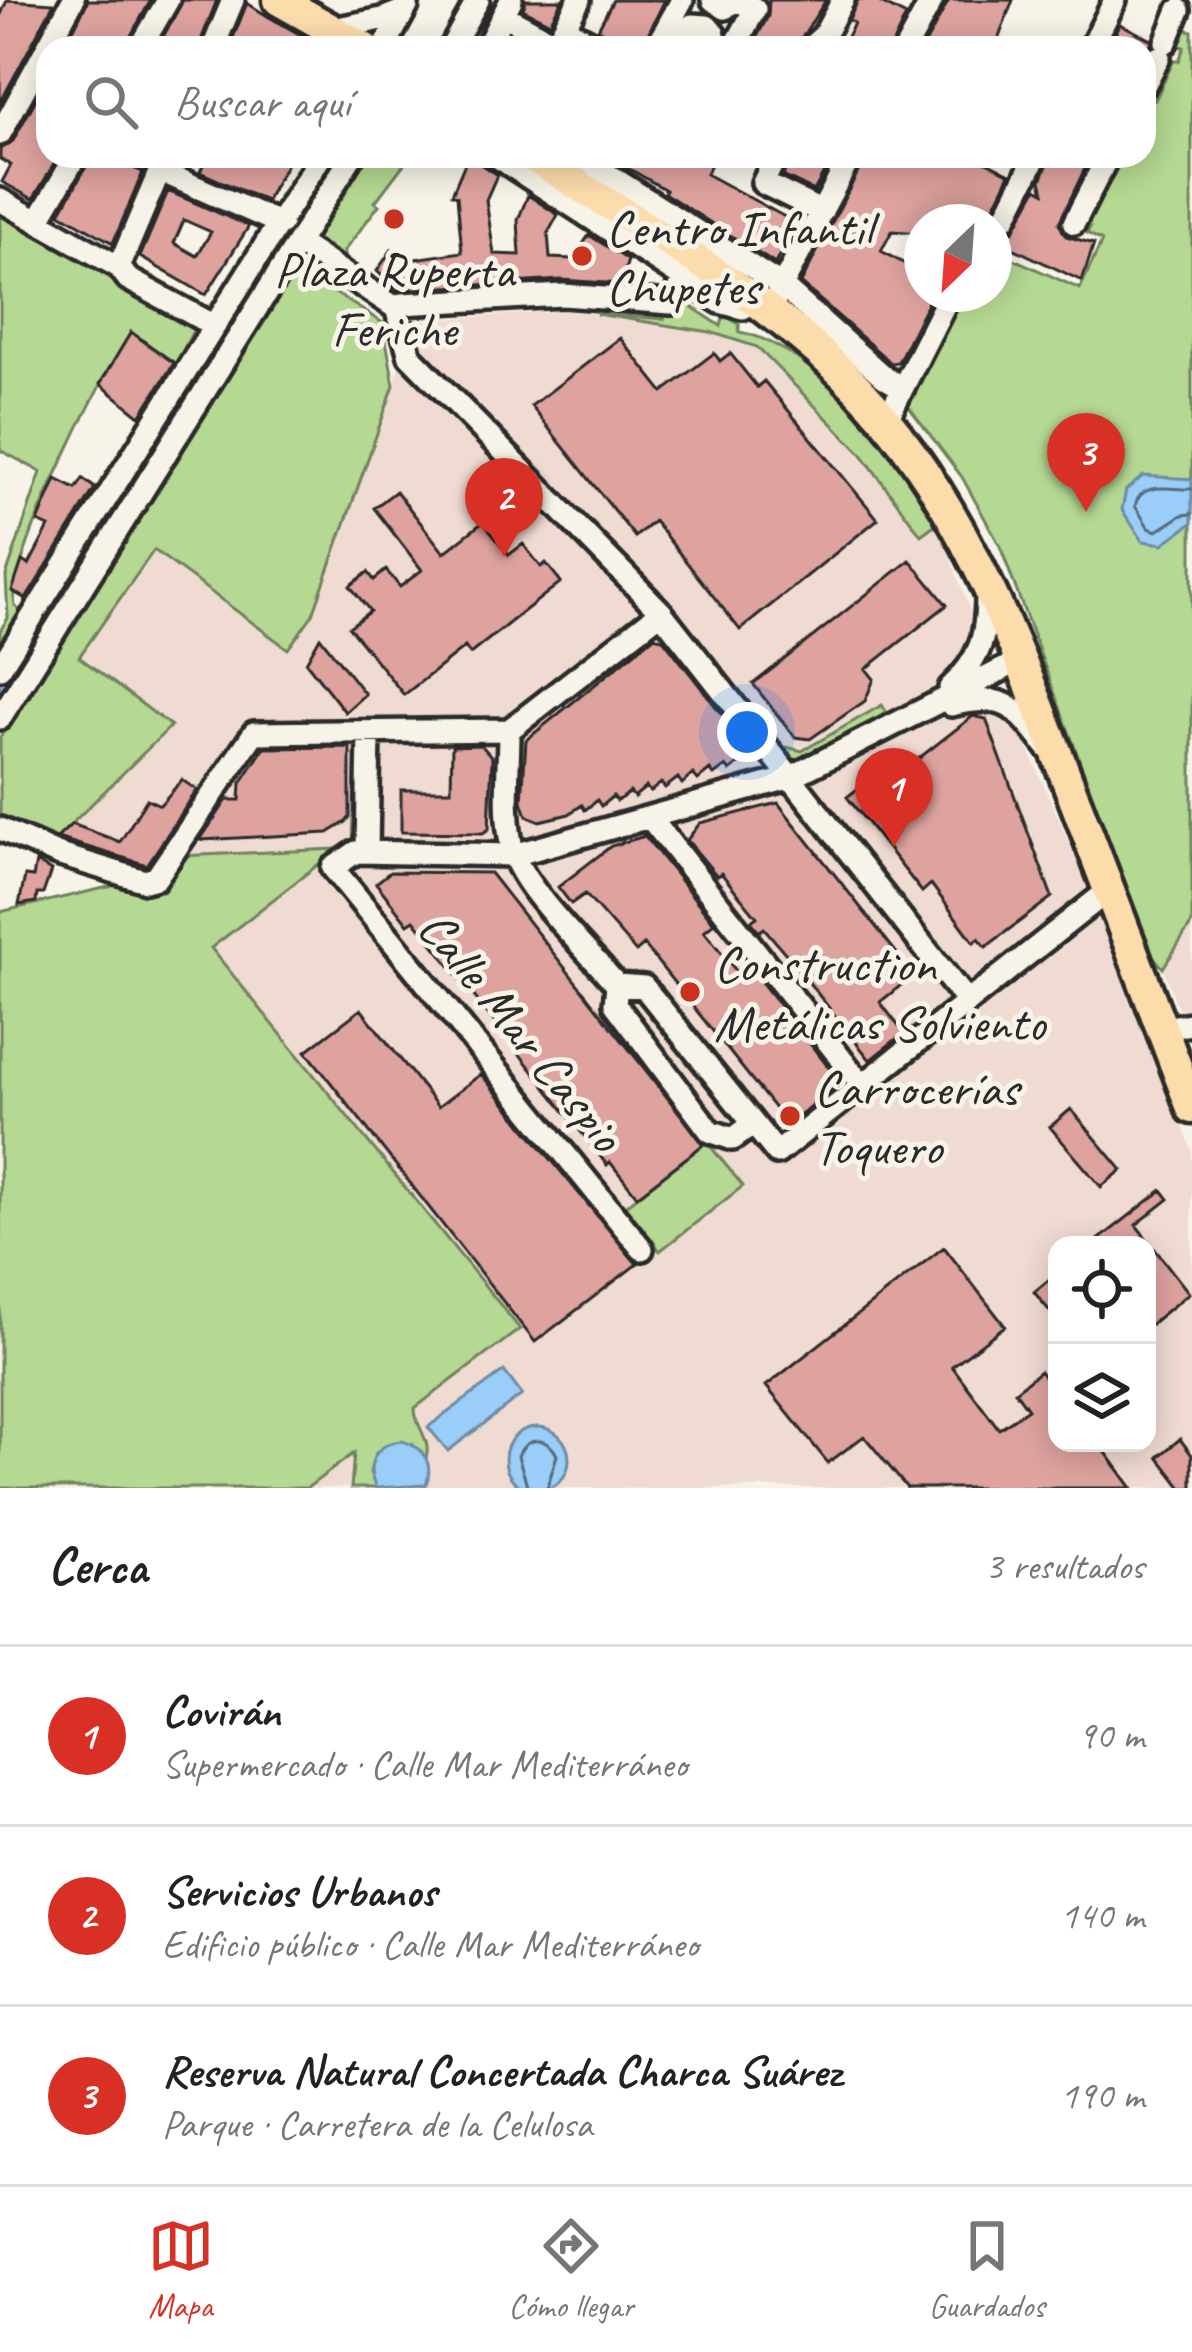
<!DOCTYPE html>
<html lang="es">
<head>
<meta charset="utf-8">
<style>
	:root { --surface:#fff; --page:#f2f2f2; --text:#222; --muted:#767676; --line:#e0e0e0; --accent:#d93025 }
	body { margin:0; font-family:Caveat,sans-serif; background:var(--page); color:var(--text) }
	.controls { position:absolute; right:36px; bottom:36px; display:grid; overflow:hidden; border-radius:24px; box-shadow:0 6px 30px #0003 }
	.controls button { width:108px; height:108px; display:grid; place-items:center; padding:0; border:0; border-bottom:3px solid var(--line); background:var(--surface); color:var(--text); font:60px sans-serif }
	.compass { position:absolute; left:904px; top:204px; width:108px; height:108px; border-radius:50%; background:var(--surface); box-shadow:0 6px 30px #0003; rotate:205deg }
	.you { position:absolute; left:747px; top:732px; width:42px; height:42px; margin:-30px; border:9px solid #fff; border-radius:50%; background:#1a73e8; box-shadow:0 0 0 18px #1a73e833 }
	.badge { display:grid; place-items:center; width:78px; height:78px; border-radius:50%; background:var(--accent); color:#fff; font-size:39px; font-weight:700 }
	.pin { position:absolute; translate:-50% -99px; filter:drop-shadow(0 3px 6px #0008) }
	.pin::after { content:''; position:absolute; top:63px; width:42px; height:36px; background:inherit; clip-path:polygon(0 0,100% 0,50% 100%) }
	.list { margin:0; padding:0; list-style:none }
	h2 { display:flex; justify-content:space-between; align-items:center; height:156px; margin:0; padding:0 48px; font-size:51px }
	h2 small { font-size:39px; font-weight:400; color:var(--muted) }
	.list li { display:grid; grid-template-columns:78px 1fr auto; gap:36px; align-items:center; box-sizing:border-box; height:180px; padding:0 48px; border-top:3px solid var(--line) }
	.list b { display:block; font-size:45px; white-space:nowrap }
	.list p { margin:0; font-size:39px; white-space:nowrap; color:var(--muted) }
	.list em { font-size:39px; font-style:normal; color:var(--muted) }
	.icon { flex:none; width:66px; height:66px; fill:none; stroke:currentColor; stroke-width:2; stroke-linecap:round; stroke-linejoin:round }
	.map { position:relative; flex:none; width:1192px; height:1488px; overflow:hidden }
	.search { position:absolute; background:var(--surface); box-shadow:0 6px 30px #0003; left:36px; right:36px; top:36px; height:132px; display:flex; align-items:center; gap:30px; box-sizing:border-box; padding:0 42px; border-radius:36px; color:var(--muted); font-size:45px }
	.sheet { height:696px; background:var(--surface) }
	nav { display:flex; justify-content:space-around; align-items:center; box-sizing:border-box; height:168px; border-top:3px solid var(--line); background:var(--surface); font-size:33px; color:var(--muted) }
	nav a { display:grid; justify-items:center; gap:6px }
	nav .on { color:var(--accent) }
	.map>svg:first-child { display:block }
	.built { fill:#f0dbd2; fill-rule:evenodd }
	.green { fill:#b5d892; stroke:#70825e; stroke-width:3 }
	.water { fill:#9acdf7; stroke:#6e8ca5; stroke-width:3 }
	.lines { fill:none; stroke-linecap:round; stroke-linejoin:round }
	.shore { stroke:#576c7d; stroke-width:3 }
	.building { fill:#dea39f; stroke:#2b2b2b; stroke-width:3; fill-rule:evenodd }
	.minor-casing { stroke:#2b2b2b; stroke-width:30 }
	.highway-casing { stroke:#2b2b2b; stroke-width:39 }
	.minor { stroke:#f7f3e8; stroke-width:21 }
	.highway { stroke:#fddcac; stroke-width:30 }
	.poi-dot { fill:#c8321e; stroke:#f7f3e8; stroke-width:4.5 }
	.labels { text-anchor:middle; stroke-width:10; stroke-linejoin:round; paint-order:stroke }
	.poi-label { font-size:51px; fill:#2b2b2b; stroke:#f7f3e8; text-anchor:start }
	.street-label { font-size:51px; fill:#2b2b2b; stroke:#f7f3e8 }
</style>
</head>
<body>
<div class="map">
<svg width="1192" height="1488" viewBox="0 0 1192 1488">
	<rect width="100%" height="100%" fill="#f7f3e8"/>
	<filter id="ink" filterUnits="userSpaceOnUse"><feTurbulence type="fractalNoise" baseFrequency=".00833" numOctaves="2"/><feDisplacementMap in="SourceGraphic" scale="24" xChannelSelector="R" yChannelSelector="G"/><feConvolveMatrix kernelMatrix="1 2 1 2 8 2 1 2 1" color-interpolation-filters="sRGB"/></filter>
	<g filter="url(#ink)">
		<!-- built -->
		<path class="built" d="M568 311 665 319 759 335 821 378 917 486 937 523 983 644 1096 905 1192 1150V1488H307L520 1329 210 947 336 849 179 856 165 891 117 885 87 874 51 844 171 726 78 657 154 549 289 649 313 614 394 385 410 321ZM1057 1245H1147V1443H1057Z
			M1192 923V1046L1163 968Z"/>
		<!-- green -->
		<path class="green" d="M1178 27 1192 31V923L1163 968 1153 956 1138 918 1000 546 962 477 906 403 962 294H994V276L1007 256 1080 289 1102 241 1087 233 1090 227 1081 223 1115 156H1144V99L1146 96 1155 100 1174 60 1179 61 1184 47 1170 44Z
			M363 156H410L375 202 379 205 344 251V262L314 243 313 236 337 197 341 199 345 194 341 191Z
			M0 216 117 277 196 325 176 364 131 333C102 374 6 563 15 606L24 614 0 651V631L8 618 6 576 41 472 0 450Z
			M295 268 383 323 394 385 313 614 288 649 154 550 79 657 171 726 51 844 0 821V737Z
			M686 303 721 326 724 315 739 324V332C814 345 903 459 937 523L921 535 861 453 757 347 710 332 596 314 664 319 665 314 677 311Z
			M882 705 889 717 807 760 793 759 781 750 787 747 802 751Z
			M338 849 211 948 520 1329 415 1408C414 1426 432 1439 426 1458L412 1444 376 1453 370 1472 376 1488H351L354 1453 307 1488H0V912L117 885 164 891 179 856Z
			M707 1142 743 1186 660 1251 625 1206Z"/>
		<!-- water -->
		<path class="water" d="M327 156H347L0 712V678Z
			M1143 476 1192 479V523L1163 544 1143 541 1122 510 1126 490Z
			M504 1371 522 1395 448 1451 428 1427Z
			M505 1459a32 32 0 1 1 64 0a32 32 0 1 1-64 0Z
			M402 1441C424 1447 434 1464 426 1485L376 1488C364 1464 376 1443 402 1441Z"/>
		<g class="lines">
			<!-- shore -->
			<path class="shore" d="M1192 489C1171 490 1141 480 1135 506L1149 528 1157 531 1182 515 1192 514
				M528 1488 518 1456C526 1436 547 1436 557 1455L547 1488"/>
		</g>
		<!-- building -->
		<path class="building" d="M7 0 54 3 0 103V17Z
			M88 0H151L124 48H64Z
			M183 0H217L198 48H157Z
			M526 0H562L550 23 523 9Z
			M613 0H665L641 48H617L614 39 598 29Z
			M769 0H826L795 48H751L768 16Z
			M858 0H875L906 16 891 48H841L854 23 849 20Z
			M949 0H1013L995 48H923Z
			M247 3 269 17 324 48H229Z
			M1120 24 1152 40 1151 44 1145 51 1108 48Z
			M48 77V156H59L33 199 2 182 11 165 0 159V149L13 141Z
			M92 156H104L143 172 113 243 60 213Z
			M207 156H291L266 201 200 172Z
			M468 156 497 175 486 200 494 254 520 255 518 220 528 195 558 215 548 233 550 258 573 259 589 235 628 260 621 284 562 280 397 290 377 271 392 249 408 260 462 252 457 196 452 194Z
			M607 156H715L706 174 796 223 775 264 664 193 666 190Z
			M791 156H833L814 191 783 176Z
			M866 156H975L1010 174 992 211 991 222H922V233L892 231 881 251 922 273V294H932L898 362 891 363 801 283Z
			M1051 156H1091L1059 223 1066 236 1094 244 1082 281 994 239V228L1005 233 1014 230 1037 188 1044 192 1041 180Z
			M168 191 249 226 206 295 140 257ZM184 220 211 232 197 256 174 243Z
			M131 332 174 363 140 416 100 384Z
			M620 338 663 392 714 353 720 361 730 353 757 387 764 381 878 519 740 630 654 521 635 537 531 406Z
			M56 479 76 489 83 479 95 488 26 599 12 591 22 561 29 565 49 527 38 522Z
			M396 491 444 553 483 522 509 555 523 544 541 567 546 563 561 582 470 654 465 647 404 695 349 627 370 611 350 586 368 572 374 580 386 570 400 587 422 570 374 508Z
			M910 560 947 605 866 669 874 679 865 701 810 739 795 737 753 684Z
			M655 636 664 640 752 753 730 771 726 766 714 775 710 770 698 780 693 774 682 784 678 778 665 788 661 783 650 792 646 787 634 797 630 792 617 801 613 796 601 806 597 800 585 810 582 805 569 814 540 821 527 816 522 801 526 740Z
			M320 637 365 694 345 712 306 662Z
			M973 716 986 719 1052 897 986 947 979 938 974 942 931 884 922 892 847 797 897 758 905 769Z
			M481 745 492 757 489 829 483 833 401 832V790H451L452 746Z
			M350 747V817L346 822 328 833 200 840 227 800H240L241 783 264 748Z
			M182 780 197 790 147 865 57 838 72 824 120 842 147 799 160 805Z
			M778 803 914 975 880 1002 904 1033 870 1060 792 961 764 928 759 932 751 921 757 917 721 873 717 876 687 840 700 823Z
			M645 836 714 923 704 931 737 972 747 964 841 1083 788 1125 644 945 636 952 585 894 571 904 558 887 611 846Z
			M36 862 51 871 43 894H37L36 902 19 905 25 876 33 877Z
			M390 872 490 873 704 1144 637 1196 610 1162 607 1165 414 920 408 924 376 883Z
			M361 1009 438 1107 481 1074 637 1264 535 1342 306 1051Z
			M1071 1109 1122 1170 1101 1187 1050 1127Z
			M1162 1190 1169 1199 1136 1225 1189 1293 1147 1327V1245H1092Z
			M944 1247 1005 1326 952 1366 999 1429 1028 1409 1015 1391 1040 1371 1057 1393V1443H1099L1132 1488H907L864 1436 828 1463 766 1386Z
			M1057 1273V1320L1034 1292Z
			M1180 1439 1192 1455V1488H1182L1158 1457Z"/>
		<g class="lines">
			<defs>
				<path id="minor" d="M713 0 725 8 735 0
					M503 15 555 43 564 28 602 48
					M564 28 579 0
					M333 29 382 19 405 10
					M685 32 692 25 707 26 714 34V48
					M1166 42 1179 10
					M140 48 168 0
					M213 48 233 0
					M384 48 407 6
					M451 48 478 0
					M486 48 511 0
					M656 48 682 0
					M734 48 755 9 736 0
					M810 48 824 35 843 0
					M906 48 932 0
					M1091 48 1115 0
					M1144 86 1159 57
					M0 134 73 0
					M496 156 720 302 743 308 753 300
					M579 156 782 286 884 377 902 388
					M776 156 763 183 822 212
					M160 171 281 224
					M0 200 119 267 128 279 215 326
					M1005 218 1036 156
					M38 221 76 156
					M1074 223 1108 156
					M298 243 396 308 402 304 563 295 671 303 684 279
					M119 267 166 156
					M775 299 851 156
					M396 308 410 356 661 612 967 1002
					M886 421 950 294
					M0 668 321 156
					M950 688C981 659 987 635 987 594
					M951 705C1007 693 1014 705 1048 748
					M0 718 352 156
					M509 730C509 769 503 814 513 852 523 889 590 953 617 985L615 1004 710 1131 733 1139 752 1125
					M509 730 661 612
					M651 819 862 1085
					M0 829 57 854 145 881 156 878 254 733 509 730
					M367 852 369 732
					M617 985 644 987 777 1153 1109 890
					M1161 1028 1192 1024
					M642 1249 333 868 356 852 514 855 789 778 1021 660"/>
				<path id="highway" d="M279 0 364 48
					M532 156C642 227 765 293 857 388 963 498 1015 645 1069 785 1110 893 1151 1001 1192 1108"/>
			</defs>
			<!-- minor casing -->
			<use href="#minor" class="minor-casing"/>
			<!-- highway casing -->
			<use href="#highway" class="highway-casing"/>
			<!-- minor -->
			<use href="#minor" class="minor"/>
			<!-- highway -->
			<use href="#highway" class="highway"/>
		</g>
	</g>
	<!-- markers -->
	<g class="poi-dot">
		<circle cx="394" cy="219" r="12"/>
		<circle cx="582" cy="256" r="12"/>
		<circle cx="690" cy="992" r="12"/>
		<circle cx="790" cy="1116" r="12"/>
	</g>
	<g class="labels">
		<!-- poi labels -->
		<g class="poi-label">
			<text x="606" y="245">Centro Infantil<tspan x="606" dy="59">Chupetes</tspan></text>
			<text x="394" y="287" text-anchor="middle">Plaza Ruperta<tspan x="394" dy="59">Feriche</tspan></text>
			<text x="714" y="981">Construction<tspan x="714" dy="59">Metálicas Solviento</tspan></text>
			<text x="814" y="1105">Carrocerías<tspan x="814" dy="59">Toquero</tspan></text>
		</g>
		<!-- street labels -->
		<g class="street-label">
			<text transform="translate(522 1030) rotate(51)" y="18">Calle Mar Caspio</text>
		</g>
	</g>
</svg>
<div class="controls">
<button><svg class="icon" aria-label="locate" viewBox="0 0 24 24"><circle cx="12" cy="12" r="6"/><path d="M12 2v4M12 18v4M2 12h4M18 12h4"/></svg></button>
<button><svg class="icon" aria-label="layers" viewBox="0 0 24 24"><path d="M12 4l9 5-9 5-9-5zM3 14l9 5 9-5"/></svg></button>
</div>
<svg class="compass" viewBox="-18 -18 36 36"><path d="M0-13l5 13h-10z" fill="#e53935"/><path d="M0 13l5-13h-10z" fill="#767676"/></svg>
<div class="you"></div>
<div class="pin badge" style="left:894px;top:847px">1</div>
<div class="pin badge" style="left:504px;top:557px">2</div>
<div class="pin badge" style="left:1086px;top:512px">3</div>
<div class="search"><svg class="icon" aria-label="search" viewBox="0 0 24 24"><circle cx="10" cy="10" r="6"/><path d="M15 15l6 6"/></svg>Buscar aquí</div>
</div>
<section class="sheet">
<h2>Cerca<small>3 resultados</small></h2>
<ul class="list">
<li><span class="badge">1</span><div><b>Covirán</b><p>Supermercado · Calle Mar Mediterráneo</p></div><em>90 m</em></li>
<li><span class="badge">2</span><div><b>Servicios Urbanos</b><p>Edificio público · Calle Mar Mediterráneo</p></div><em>140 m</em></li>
<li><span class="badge">3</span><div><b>Reserva Natural Concertada Charca Suárez</b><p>Parque · Carretera de la Celulosa</p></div><em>190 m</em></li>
</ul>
</section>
<nav>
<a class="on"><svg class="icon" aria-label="map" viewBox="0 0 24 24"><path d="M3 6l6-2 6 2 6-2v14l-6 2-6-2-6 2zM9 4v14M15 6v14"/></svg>Mapa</a>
<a><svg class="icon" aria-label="directions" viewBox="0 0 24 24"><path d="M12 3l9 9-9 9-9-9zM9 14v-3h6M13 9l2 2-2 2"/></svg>Cómo llegar</a>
<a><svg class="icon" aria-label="saved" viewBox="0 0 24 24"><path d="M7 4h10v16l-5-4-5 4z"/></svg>Guardados</a>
</nav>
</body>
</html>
